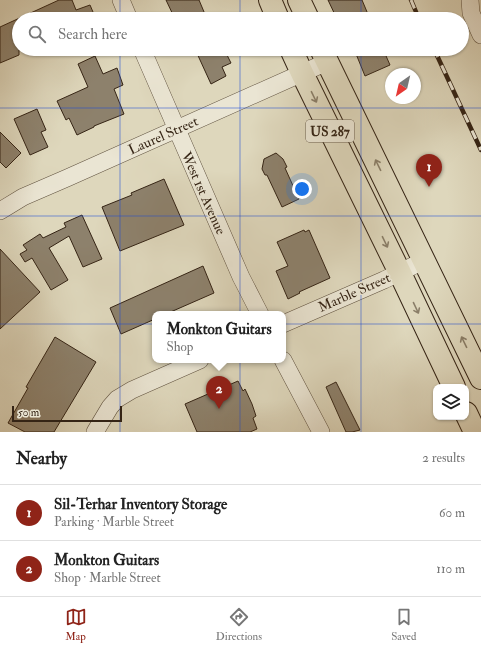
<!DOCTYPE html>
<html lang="en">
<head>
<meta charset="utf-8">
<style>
	:root { --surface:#fff; --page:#f2f2f2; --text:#222; --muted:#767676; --line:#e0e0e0; --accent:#8f2418 }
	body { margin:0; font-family:"IM FELL Double Pica",serif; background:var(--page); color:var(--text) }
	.controls { position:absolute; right:12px; bottom:12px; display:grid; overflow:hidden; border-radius:8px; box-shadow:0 1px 3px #0004 }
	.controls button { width:36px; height:36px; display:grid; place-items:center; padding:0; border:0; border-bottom:1px solid var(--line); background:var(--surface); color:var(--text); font:20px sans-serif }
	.compass { position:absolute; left:385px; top:68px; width:36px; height:36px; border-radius:50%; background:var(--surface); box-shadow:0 1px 3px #0004; rotate:214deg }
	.scale { position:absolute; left:12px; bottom:10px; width:110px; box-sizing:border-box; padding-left:4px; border:2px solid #352415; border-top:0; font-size:11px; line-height:14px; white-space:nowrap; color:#352415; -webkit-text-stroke:3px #eae5d3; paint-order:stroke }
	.you { position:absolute; left:302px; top:189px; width:14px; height:14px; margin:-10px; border:3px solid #fff; border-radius:50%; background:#1a73e8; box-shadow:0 0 0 6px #1a73e833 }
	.badge { display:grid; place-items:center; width:26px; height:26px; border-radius:50%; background:var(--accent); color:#fff; font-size:13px; font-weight:700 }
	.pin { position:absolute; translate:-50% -33px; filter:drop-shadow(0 1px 2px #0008) }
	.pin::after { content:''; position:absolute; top:21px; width:14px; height:12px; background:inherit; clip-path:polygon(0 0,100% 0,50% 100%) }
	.popup { position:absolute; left:152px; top:311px; width:134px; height:52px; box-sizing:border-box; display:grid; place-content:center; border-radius:8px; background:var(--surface); filter:drop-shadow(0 1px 3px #0005); font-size:13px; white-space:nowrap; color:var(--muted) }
	.popup b { font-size:15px; color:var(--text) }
	.popup::after { content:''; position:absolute; left:50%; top:100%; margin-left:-8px; border:8px solid transparent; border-top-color:var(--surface) }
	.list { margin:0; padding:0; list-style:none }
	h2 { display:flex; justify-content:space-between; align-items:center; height:52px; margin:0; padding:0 16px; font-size:17px }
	h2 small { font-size:13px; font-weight:400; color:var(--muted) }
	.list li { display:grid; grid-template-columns:26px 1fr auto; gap:12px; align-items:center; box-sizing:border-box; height:56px; padding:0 16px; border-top:1px solid var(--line) }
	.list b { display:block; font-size:15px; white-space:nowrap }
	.list p { margin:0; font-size:13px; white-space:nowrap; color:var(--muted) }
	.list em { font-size:13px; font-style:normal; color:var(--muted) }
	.icon { flex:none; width:22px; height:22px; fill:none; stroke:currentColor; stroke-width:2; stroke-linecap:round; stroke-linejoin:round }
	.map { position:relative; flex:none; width:481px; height:432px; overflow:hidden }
	.search { position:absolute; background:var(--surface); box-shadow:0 1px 3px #0004; left:12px; right:12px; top:12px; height:44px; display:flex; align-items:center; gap:10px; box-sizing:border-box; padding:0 14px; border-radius:22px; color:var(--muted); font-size:15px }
	.sheet { height:164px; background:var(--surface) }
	nav { display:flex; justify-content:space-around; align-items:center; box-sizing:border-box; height:56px; border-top:1px solid var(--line); background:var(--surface); font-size:11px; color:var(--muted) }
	nav a { display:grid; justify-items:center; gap:2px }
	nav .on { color:var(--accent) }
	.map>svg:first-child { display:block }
	.building { fill:#8d816c; stroke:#352415 }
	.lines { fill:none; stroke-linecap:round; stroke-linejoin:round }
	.street-casing { stroke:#5f513f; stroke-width:18 }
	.primary-casing { stroke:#352415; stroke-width:24 }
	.street { stroke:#eae5d3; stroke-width:17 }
	.primary { stroke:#ded7bc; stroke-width:22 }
	.rail-casing { stroke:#352415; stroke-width:4.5 }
	.rail { stroke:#eae5d3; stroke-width:3; stroke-dasharray:9; stroke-linecap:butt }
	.oneway { stroke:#8a7e68 }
	.grid { fill:none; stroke:#1d4ed8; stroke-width:1; stroke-opacity:0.55 }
	.labels { text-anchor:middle; stroke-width:3; stroke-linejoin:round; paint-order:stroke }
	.shield { fill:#eae5d3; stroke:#6b5e4e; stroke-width:1 }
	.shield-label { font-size:13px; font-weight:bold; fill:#352415 }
	.street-label { font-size:14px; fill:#352415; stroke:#eae5d3 }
</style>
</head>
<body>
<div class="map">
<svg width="481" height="432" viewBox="0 0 481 432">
	<rect width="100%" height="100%" fill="#ded7bc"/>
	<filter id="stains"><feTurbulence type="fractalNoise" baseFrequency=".005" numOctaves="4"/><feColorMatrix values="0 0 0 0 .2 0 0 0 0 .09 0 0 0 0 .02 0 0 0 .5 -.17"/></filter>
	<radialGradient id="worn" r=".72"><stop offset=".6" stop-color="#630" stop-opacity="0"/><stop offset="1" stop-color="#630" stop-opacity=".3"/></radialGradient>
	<!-- building -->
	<path class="building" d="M59 0H72L76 10 90 5 96 19H19V55L0 63V27Z
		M166 0H199L207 19H175Z
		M328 0H362L370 19H337Z
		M195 49H224L231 63 222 67 226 76 211 84Z
		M354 49H383L390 65 365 76Z
		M95 56 103 74 117 68 123 85 114 89 124 114 94 126V127L77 135 69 118 66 120 57 101 88 87 78 64Z
		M37 109 46 130 41 132 48 147 30 155 14 119Z
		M0 132 21 153 6 168 0 162Z
		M276 153 283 159 287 167 285 168 299 199 282 207 267 175H265L262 169 264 159Z
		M164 179 184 225 120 251 102 207 132 195 131 193Z
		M82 215 102 259 83 267 69 236 49 248 68 280 51 290 32 258 25 262 20 254 27 250 23 245 40 234 43 238 66 227 64 223Z
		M304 230 305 232 309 230 330 278 299 292 300 293 288 299 276 271 288 266 277 242Z
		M0 249 40 292 0 329Z
		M203 266 214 293 166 314H155V319L121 334 110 308Z
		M55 337 96 362 54 432H25L8 423 28 388 26 387Z
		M238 381 243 391 245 389 252 404 256 416 253 418 257 429 250 432H197L185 404Z
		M336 382 360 430 352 432H346L326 387Z"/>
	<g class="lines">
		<defs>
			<path id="street" d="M121 0 129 19
				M470 0 471 13 481 35
				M142 49 241 277 260 314
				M0 211 23 197 67 178 327 62
				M283 324 384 280 425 260
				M283 360 321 432
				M95 432 110 407 117 399 132 390 200 360"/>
			<path id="primary" d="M270 0 278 19
				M299 0 308 19
				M291 49 302 73 400 273 454 387
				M321 49 481 378
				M466 413 475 432"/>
		</defs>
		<!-- street casing -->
		<use href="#street" class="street-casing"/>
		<!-- primary casing -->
		<use href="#primary" class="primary-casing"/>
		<!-- street -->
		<use href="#street" class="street"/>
		<!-- primary -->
		<use href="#primary" class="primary"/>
		<defs>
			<path id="rail" d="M411 0 419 19
				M434 49 481 150"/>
		</defs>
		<!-- rail casing -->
		<use href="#rail" class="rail-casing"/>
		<!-- rail -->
		<use href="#rail" class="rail"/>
	</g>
	<!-- one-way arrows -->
	<defs><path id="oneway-shaft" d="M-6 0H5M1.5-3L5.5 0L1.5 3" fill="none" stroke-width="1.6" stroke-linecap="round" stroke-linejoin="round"/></defs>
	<g class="oneway">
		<use href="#oneway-shaft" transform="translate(314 97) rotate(64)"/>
		<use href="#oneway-shaft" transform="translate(378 165) rotate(-116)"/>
		<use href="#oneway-shaft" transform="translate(385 242) rotate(64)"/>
		<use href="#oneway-shaft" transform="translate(416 308) rotate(65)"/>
		<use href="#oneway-shaft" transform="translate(464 342) rotate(-116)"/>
	</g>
	<!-- grid -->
	<path class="grid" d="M120 0V19M240 0V19M361 0V19M120 49V432M240 49V432M361 49V432M0 108H481M0 216H481M0 324H481"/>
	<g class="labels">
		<!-- shield labels -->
		<rect class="shield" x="306" y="120" width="48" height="22" rx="3"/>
		<g class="shield-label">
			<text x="330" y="136">US 287</text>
		</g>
		<!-- street labels -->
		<g class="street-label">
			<text transform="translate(163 135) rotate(-24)" y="5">Laurel Street</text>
			<text transform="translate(204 193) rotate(66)" y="5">West 1st Avenue</text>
			<text transform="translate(354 292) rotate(-24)" y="5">Marble Street</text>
		</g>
	</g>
	<rect width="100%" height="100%" filter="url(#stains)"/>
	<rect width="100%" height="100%" fill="url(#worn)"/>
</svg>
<div class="controls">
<button><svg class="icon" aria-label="layers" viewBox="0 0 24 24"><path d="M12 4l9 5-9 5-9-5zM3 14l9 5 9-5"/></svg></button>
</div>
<svg class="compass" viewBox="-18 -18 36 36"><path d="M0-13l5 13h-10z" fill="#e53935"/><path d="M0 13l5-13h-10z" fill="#767676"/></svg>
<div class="scale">50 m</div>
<div class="you"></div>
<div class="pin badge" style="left:429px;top:187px">1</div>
<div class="pin badge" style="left:219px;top:409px">2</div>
<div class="popup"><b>Monkton Guitars</b>Shop</div>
<div class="search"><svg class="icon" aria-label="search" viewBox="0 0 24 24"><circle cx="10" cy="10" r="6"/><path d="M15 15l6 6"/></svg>Search here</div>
</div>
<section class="sheet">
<h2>Nearby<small>2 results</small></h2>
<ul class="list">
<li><span class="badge">1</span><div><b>Sil-Terhar Inventory Storage</b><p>Parking · Marble Street</p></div><em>60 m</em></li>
<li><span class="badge">2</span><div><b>Monkton Guitars</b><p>Shop · Marble Street</p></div><em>110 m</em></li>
</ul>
</section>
<nav>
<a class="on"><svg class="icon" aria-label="map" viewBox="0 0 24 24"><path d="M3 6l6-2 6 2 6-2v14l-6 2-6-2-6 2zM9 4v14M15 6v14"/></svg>Map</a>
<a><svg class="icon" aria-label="directions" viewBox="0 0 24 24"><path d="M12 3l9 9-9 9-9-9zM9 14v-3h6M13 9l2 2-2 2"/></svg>Directions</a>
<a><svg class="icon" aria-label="saved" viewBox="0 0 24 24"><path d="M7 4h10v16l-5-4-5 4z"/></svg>Saved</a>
</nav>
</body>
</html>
